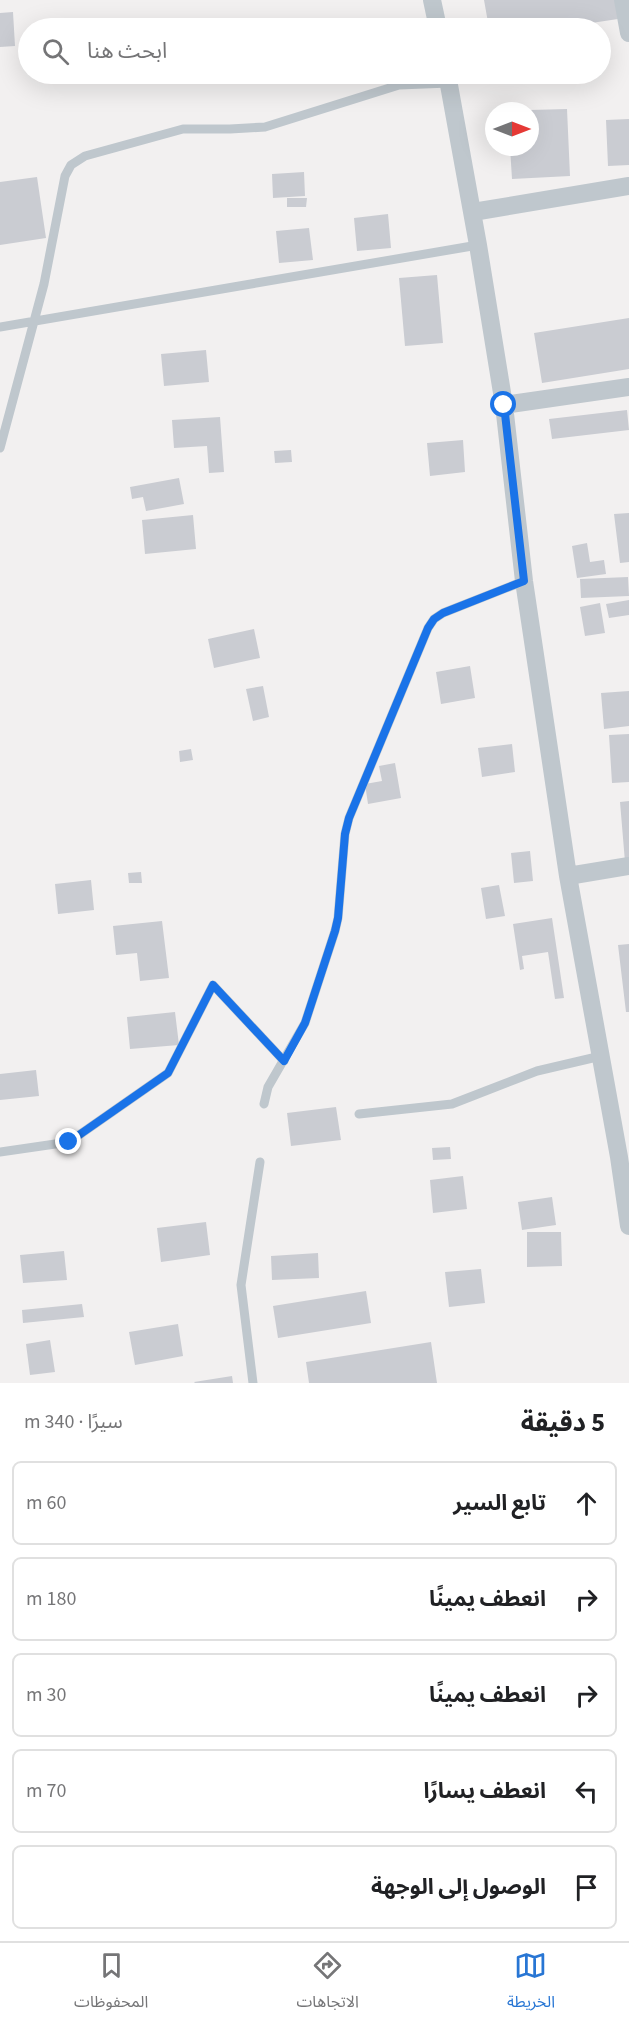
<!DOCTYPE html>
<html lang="ar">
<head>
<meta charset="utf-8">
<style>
	:root { --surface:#fff; --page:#f2f2f2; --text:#202124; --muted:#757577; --line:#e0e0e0; --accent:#2876d4 }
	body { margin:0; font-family:"Source Sans 3","Noto Sans Arabic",sans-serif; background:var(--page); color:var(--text); direction:rtl }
	.compass { position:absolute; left:485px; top:102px; width:54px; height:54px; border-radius:50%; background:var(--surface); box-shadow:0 6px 24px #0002; rotate:90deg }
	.stop { position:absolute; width:18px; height:18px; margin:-14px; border:4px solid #1a73e8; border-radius:50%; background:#fff }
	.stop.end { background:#1a73e8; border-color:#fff; box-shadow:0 2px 6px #0008 }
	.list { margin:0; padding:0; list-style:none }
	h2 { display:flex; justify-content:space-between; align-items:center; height:78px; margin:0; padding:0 24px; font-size:26px }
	h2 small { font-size:20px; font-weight:400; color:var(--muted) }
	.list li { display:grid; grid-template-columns:39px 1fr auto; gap:18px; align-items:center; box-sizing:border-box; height:84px; margin:0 12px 12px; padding:0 12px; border:2px solid var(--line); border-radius:9px }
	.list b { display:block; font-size:22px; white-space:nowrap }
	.list em { font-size:20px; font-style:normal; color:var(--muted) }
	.icon { flex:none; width:33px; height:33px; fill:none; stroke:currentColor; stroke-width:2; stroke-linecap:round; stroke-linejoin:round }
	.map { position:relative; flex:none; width:629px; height:1383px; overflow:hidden; direction:ltr }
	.search { position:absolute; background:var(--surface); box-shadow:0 6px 24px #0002; left:18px; right:18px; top:18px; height:66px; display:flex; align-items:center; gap:15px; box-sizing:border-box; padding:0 21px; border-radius:33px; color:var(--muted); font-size:22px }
	.sheet { height:558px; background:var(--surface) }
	nav { display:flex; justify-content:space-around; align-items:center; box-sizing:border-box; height:84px; border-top:2px solid var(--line); background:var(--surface); font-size:16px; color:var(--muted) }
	nav a { display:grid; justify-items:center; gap:3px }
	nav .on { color:var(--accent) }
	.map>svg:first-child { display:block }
	.building { fill:#caccd2 }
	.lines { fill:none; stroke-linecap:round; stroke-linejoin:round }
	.lane { stroke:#bfc7cd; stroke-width:9 }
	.street { stroke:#bfc7cd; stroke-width:18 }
	.route { stroke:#1a73e8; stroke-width:8 }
</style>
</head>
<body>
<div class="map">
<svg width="629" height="1383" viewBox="0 0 629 1383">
	<rect width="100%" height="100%" fill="#f2f0f0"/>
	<!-- building -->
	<path class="building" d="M484 0H615L618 19 558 28H489Z
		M13 12 15 46 0 47V13Z
		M567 109 570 176 512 179 510 147H530V110Z
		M629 119V165L608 166 606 120Z
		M304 172 305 196 273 198 272 174Z
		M37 177 46 238 0 245V182Z
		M287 198H307L306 207H287Z
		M388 214 391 248 357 251 354 218Z
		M309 228 313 260 279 263 276 231Z
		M437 275 443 343 405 346 399 278Z
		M629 318V369L542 383 534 333Z
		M206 350 209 382 164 386 161 354Z
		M627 410 629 430 552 439 549 419Z
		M220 417 224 472 209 473 207 446 174 448 172 420Z
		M463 440 465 472 430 476 427 443Z
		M291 450 292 462 275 463 274 451Z
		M179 478 184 504 146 511 143 497 132 499 130 487Z
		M629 513V562L620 563 614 514Z
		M193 515 196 549 145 554 142 520Z
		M587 543 590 562 604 560 606 574 577 578 572 546Z
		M628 577 629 596 581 598 580 579Z
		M629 600V615L609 618 606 604Z
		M600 603 605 633 585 636 580 607Z
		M254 629 260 658 214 668 208 639Z
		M470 666 475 698 441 704 436 672Z
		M263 686 269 717 253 721 246 689Z
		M629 691V726L604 729 601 693Z
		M629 734V782L612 783 609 735Z
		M512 744 515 772 482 777 478 748Z
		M191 749 193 760 180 762 179 751Z
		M395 763 401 798 368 804 365 784 382 781 379 766Z
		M629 801V862H625L620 802Z
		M530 851 533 881 514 883 511 853Z
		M141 872 142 883H129L128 873Z
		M91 880 94 910 58 914 55 884Z
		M499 885 505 916 486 919 481 888Z
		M552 918 564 998 555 999 548 952 522 956 524 969 520 970 513 924Z
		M162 921 169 978 140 981 137 953 116 955 113 926Z
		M629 944V1012H626L618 945Z
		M175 1012 179 1045 130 1049 127 1017Z
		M36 1070 39 1096 0 1100V1074Z
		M336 1107 341 1140 291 1146 287 1113Z
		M450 1147 451 1159 433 1160 432 1148Z
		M463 1176 467 1209 433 1213 430 1180Z
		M552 1197 556 1225 522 1230 518 1202Z
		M206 1222 210 1255 161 1262 157 1228Z
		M527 1232H561L562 1266 527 1267Z
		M64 1251 67 1280 23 1283 20 1255Z
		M318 1253 319 1278 272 1280 271 1256Z
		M481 1269 485 1303 449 1307 445 1272Z
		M366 1291 371 1323 278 1338 273 1306Z
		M82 1304 84 1317 23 1323 22 1310Z
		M178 1324 183 1356 135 1365 129 1332Z
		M50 1340 55 1372 30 1375 26 1344Z
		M431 1342 437 1383H309L306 1362Z
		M232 1376 233 1383H195L194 1382Z"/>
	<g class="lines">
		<!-- lane -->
		<path class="lane" d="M0 327 478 245
			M0 448 44 284 65 176 71 165 85 156 183 129H230L265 127 399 85 449 83
			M264 1104 268 1087 305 1023 335 931 338 918 345 834 349 818 428 628 434 619 443 613 524 581
			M359 1114 452 1104 537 1071 601 1056
			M0 1152 69 1142 168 1073 213 985 284 1061
			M253 1383 241 1285 260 1162"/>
		<!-- street -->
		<path class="street" d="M432 0 438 28
			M623 0 629 33
			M447 74 478 245 504 405 524 581 568 876 619 1157 629 1226
			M473 212 629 186
			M504 405 629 387
			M568 876 629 866"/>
	</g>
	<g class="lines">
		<!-- route -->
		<path class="route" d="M69 1142 168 1073 213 985 284 1061 305 1023 335 931 338 918 345 834 349 818 428 628 434 619 443 613 524 581 504 405"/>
	</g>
</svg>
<svg class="compass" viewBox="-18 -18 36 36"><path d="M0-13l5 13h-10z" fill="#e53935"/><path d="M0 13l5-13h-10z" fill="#757577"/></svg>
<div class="stop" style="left:504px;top:405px"></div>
<div class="stop end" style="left:69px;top:1142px"></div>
<div class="search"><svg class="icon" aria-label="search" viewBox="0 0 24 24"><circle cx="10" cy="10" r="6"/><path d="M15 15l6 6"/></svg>ابحث هنا</div>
</div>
<section class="sheet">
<h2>5 دقيقة<small>سيرًا · 340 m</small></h2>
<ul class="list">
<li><svg class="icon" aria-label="ahead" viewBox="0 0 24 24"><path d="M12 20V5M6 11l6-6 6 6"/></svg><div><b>تابع السير</b></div><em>60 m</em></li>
<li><svg class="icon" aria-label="right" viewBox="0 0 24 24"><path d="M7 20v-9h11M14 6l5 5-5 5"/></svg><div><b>انعطف يمينًا</b></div><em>180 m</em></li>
<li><svg class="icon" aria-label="right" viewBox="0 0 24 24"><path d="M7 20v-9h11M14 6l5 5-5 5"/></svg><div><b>انعطف يمينًا</b></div><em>30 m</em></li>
<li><svg class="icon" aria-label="left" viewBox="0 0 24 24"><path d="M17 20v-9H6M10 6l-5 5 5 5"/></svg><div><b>انعطف يسارًا</b></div><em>70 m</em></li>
<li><svg class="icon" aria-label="arrive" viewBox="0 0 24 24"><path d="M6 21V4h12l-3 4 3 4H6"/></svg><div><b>الوصول إلى الوجهة</b></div></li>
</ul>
</section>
<nav>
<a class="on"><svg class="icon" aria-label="map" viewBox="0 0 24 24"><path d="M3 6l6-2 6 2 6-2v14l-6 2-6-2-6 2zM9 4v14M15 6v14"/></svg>الخريطة</a>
<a><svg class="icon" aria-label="directions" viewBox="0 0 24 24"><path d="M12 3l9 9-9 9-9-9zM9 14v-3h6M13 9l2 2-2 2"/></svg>الاتجاهات</a>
<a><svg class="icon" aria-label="saved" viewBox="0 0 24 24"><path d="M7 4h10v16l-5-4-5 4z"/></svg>المحفوظات</a>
</nav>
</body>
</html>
